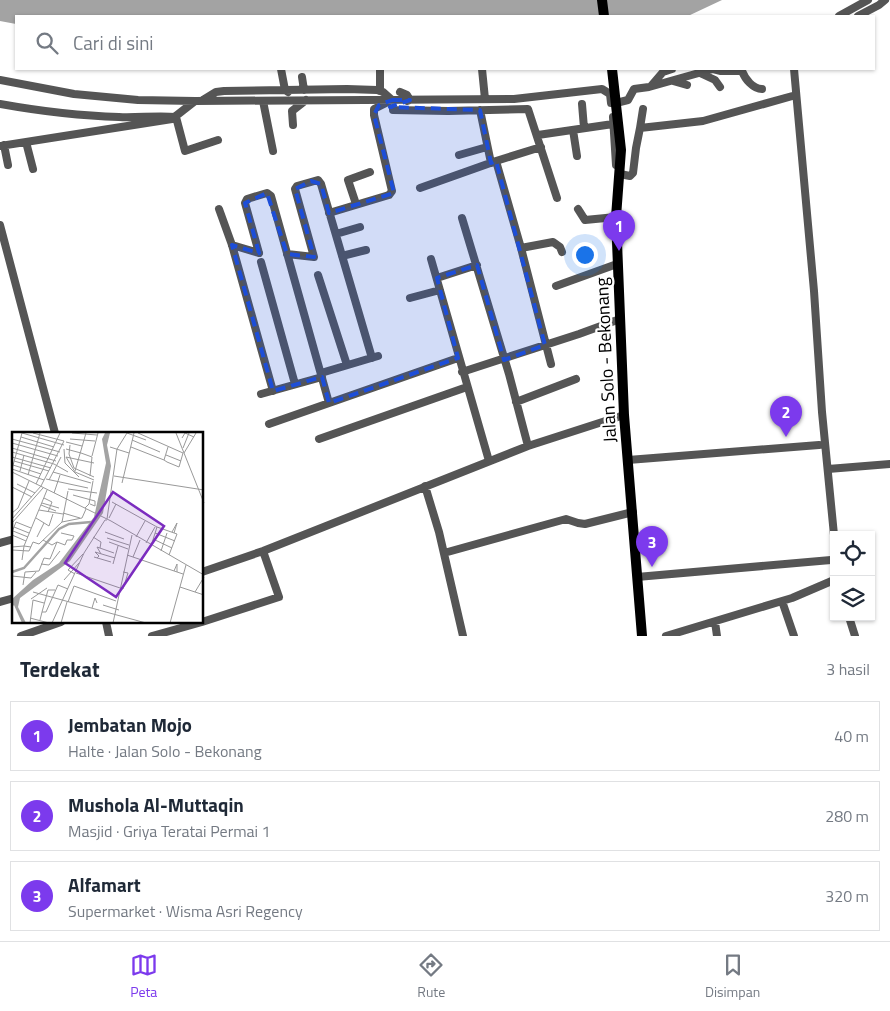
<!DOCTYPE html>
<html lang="id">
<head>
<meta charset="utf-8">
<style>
	:root { --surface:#fff; --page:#f6f6f7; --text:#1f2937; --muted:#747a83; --line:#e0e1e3; --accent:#7c3aed }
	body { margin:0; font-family:"Titillium Web",sans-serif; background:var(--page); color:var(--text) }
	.controls { position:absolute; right:15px; bottom:15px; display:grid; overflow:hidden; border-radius:0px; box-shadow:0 1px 4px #0004 }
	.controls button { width:45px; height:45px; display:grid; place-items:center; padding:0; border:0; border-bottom:1px solid var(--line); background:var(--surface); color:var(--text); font:25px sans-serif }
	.you { position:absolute; left:584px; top:254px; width:18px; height:18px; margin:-12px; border:4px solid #fff; border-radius:50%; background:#1a73e8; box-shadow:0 0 0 8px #1a73e833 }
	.badge { display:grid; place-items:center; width:32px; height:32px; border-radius:50%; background:var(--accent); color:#fff; font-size:16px; font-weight:700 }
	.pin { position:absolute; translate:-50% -41px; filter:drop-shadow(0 1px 2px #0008) }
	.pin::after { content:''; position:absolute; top:26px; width:18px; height:15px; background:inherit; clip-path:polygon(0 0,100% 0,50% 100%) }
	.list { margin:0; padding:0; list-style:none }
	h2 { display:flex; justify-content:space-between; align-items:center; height:65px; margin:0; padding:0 20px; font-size:21px }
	h2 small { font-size:16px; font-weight:400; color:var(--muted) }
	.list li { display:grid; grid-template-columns:32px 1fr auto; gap:15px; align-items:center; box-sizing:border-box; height:70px; margin:0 10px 10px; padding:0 10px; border:1px solid var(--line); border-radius:0px }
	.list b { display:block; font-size:19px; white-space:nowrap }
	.list p { margin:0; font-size:16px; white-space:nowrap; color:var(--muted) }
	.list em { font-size:16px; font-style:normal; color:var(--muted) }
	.icon { flex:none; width:28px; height:28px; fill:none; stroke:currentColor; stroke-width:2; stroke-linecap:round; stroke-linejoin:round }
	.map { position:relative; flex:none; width:890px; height:636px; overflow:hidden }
	.search { position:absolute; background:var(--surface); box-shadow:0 1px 4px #0004; left:15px; right:15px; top:15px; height:55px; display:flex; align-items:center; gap:12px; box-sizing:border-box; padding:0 18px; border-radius:0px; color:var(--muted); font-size:19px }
	.sheet { height:305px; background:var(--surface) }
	nav { display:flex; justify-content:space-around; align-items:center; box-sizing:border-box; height:70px; border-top:1px solid var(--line); background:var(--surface); font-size:14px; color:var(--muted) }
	nav a { display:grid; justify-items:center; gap:2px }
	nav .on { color:var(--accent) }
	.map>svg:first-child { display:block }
	.water { fill:#a3a3a3 }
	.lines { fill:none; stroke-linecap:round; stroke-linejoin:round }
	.minor { stroke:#555; stroke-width:8 }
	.major { stroke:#000; stroke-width:10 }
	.marked { fill:#1d4ed8; fill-opacity:0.2; stroke:#1d4ed8; stroke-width:4; stroke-dasharray:10 6; stroke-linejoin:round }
	.labels { text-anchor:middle; stroke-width:4.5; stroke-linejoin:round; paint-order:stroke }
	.street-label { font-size:18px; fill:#000; stroke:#fff }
	.inset-river { fill:none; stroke:#a3a3a3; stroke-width:2.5 }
	.inset-road { fill:none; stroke:#999; stroke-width:1 }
	.view { fill:#7b2cbf; fill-opacity:0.15; stroke:#7b2cbf; stroke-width:2.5 }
	.inset-edge { fill:none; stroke:#000; stroke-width:2.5 }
</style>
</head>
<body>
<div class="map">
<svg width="890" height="636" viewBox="0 0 890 636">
	<rect width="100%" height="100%" fill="#fff"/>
	<!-- water -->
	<path class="water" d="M0 0H722L688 16H16V24L0 21Z"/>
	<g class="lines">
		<!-- minor -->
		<path class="minor" d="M839 16 868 0
			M858 16 879 5 885 0
			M281 69 285 90 288 92
			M380 69V91
			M482 69 485 99
			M713 69 721 71H742C745 79 753 89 762 89
			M794 69 814 291 822 412 834 535
			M700 73 715 80 720 87
			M302 77 304 90
			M0 80 74 94 138 100 195 101
			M673 81 687 85
			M651 86 663 72 672 69
			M400 92 407 95 410 100 407 101
			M203 100 216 92 224 91 347 89 377 90 383 92 392 100 374 109V115L392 191 389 195 329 213
			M263 101 273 151
			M616 103 628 100 634 89 649 87 713 69
			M0 104C39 111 79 116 119 117 138 118 157 115 176 117L185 151 218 140
			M582 104 584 128
			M393 109V110L448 111 528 109 557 198
			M643 109 640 128 703 121 796 95
			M480 110 491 163
			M613 117 616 165
			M293 125 292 111 306 100
			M573 130 577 156
			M538 135 613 124
			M26 142 33 169
			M4 145 8 165
			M0 146 172 119 195 101 514 99 602 89 610 94 611 103
			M459 155 487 147
			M496 161 521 248 551 364
			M620 174 630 176 633 173 636 148 640 128
			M420 188 496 161 541 147
			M356 204 348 180 370 172
			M219 209 232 245 273 391
			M578 209 585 220 616 217
			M462 218 509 374 528 446
			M0 225 55 433
			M336 234 360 227
			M232 245 259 253
			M521 248 553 242 560 247 562 252
			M259 253 245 203 247 199 267 193 271 196 329 403
			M287 254 314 257 295 189 297 186 318 180 321 184 372 358
			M342 256 366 250
			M431 259 489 461
			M261 262 295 384
			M318 275 347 365
			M437 278 477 265
			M556 286 617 264
			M410 298 440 290
			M462 372 579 334 620 319
			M321 373 378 356
			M261 394 322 377
			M516 402 576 379
			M269 424 458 358
			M319 439 467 387
			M628 460 819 445
			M828 469 890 464
			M425 486 439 532 463 636
			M0 543 14 539
			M444 553 566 519 578 523 585 524 633 512
			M202 572 263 551 528 446 624 415
			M637 577 831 560
			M782 601 794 636
			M0 602 14 598
			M849 617 855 636
			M106 622 109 636
			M202 622 279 597 263 551
			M715 622 717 636
			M21 636 61 622
			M152 636 202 622
			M666 636 792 598 834 580"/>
		<!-- major -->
		<path class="major" d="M602 0 604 16
			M612 69 621 150 616 217 624 415 642 636"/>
	</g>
	<!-- marked area -->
	<path class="marked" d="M392 100H410L390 107 480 110 491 163 496 161 545 345 504 360 477 265 437 278 458 358 329 403 322 377 273 391 232 245 259 253 245 203 267 193 287 254 314 257 295 189 311 181 321 184 329 213 394 193 374 115 379 105Z"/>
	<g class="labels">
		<!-- street labels -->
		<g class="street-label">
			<text transform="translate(606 360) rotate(-93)" y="6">Jalan Solo - Bekonang</text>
		</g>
	</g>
	<!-- overview -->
	<g transform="translate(12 432)">
		<rect width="191" height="191" fill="#fff"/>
		<path d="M93 1H98L95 13 99 34 91 81 58 129 8 166 6 175 14 191H10L2 173 0 175V167L21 148 47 131 82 85 94 31 90 7Z" fill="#a3a3a3"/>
		<path class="inset-river" d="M0 140 12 136 47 97 57 92 79 90"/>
		<path class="inset-road" d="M10 1 0 37 32 48M10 1 52 13M21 1 52 9M60 1 85 3M115 1 134 8M126 1 171 21M164 1 192 71M9 5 42 15M170 6 173 1 182 5M0 7 48 20M58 7 83 9M120 8 148 20M54 10 70 14M0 11 46 24M58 13 57 22 62 36 82 45M98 15 117 21M119 15 152 28M156 15 152 28 155 30 167 35 171 21M0 16 44 29M171 16 177 1M52 17 53 31 67 45M54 17 69 21M0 20 42 32 56 40M69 21 80 25 78 44M172 21 184 1M154 23 169 29M80 24 86 1M0 25 39 36M2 29 37 39M1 33 29 42M8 39 12 23M63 39 74 1M0 40 99 89 192 143M41 40 79 51M16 43 28 1M102 44 192 58M34 47 76 56M37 48 49 25M82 48 63 40 54 25 82 31M110 51 122 1M5 52 23 61M24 52 48 1M0 55 20 65M56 57 85 61M42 61 48 43M61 63 83 69V74L78 72M32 66 40 70 36 80M100 70 145 95 165 102 157 123M30 71 47 76M29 73 44 79M73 76 77 72 81 49M27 78 51 82M0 81 6 76 17 49M51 81 68 86M24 86 37 94 41 82M97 86 104 72M0 87 29 54 52 9M95 87 105 17 115 1M50 90 56 59M0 91 31 56M2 95 17 101M1 99 16 105M0 100 4 90 19 96M93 100 112 107M160 100 165 91 162 101M143 101 163 109M0 103 14 109M25 105 32 91M81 105 89 110 88 116M124 105 133 89M95 106 117 113M141 107 160 116M31 108 40 113 45 110M97 110 116 117M134 111 143 95M139 114 145 95M0 115 12 114 35 58M0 118 17 119 21 110 27 112 50 90 70 86 74 77M149 119 155 101M89 122 85 115 102 121M115 123 171 142M82 125 99 130M121 125 128 108M85 126 87 124 83 120 103 126M10 128 12 114 19 115M29 132 37 133 48 119M101 132 106 114M162 139 165 132V140M64 141 111 157 116 141 111 140M63 142 56 138 71 122M0 144 19 146 24 140M52 148 67 131M11 153 13 140 27 139 32 126 38 127 45 110 53 113 55 108H60L62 104 49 101M168 155 192 163M21 160 134 191M183 160 192 145M19 167 35 156M56 170 62 154 104 169M91 173 107 178M80 176 83 166 85 171M30 180 36 158H43M18 186 37 191M28 188 30 180H34L46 153 56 157M18 191 21 168 32 171M40 191 72 121 93 88H95M49 191 55 170M101 191 120 103M158 191 174 133"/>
		<path class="view" d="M101 60 152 94 104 165 53 131Z"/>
		<rect width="191" height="191" class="inset-edge"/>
	</g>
</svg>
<div class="controls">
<button><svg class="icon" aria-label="locate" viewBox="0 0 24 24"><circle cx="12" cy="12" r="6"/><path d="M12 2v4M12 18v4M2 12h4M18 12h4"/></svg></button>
<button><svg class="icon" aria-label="layers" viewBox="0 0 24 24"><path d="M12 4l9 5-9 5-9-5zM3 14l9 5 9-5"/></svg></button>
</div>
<div class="you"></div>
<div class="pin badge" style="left:619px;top:251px">1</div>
<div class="pin badge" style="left:786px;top:437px">2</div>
<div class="pin badge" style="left:652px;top:567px">3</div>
<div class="search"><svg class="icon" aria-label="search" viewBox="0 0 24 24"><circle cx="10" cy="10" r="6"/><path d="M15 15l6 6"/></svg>Cari di sini</div>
</div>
<section class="sheet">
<h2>Terdekat<small>3 hasil</small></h2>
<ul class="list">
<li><span class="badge">1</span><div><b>Jembatan Mojo</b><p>Halte · Jalan Solo - Bekonang</p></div><em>40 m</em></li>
<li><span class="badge">2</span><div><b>Mushola Al-Muttaqin</b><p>Masjid · Griya Teratai Permai 1</p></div><em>280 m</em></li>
<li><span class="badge">3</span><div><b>Alfamart</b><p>Supermarket · Wisma Asri Regency</p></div><em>320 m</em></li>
</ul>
</section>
<nav>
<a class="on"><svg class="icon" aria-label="map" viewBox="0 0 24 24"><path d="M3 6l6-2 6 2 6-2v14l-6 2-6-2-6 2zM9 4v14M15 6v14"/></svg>Peta</a>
<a><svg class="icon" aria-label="directions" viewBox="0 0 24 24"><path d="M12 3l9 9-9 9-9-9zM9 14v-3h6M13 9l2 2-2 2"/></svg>Rute</a>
<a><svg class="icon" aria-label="saved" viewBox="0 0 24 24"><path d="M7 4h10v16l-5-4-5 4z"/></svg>Disimpan</a>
</nav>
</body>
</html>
